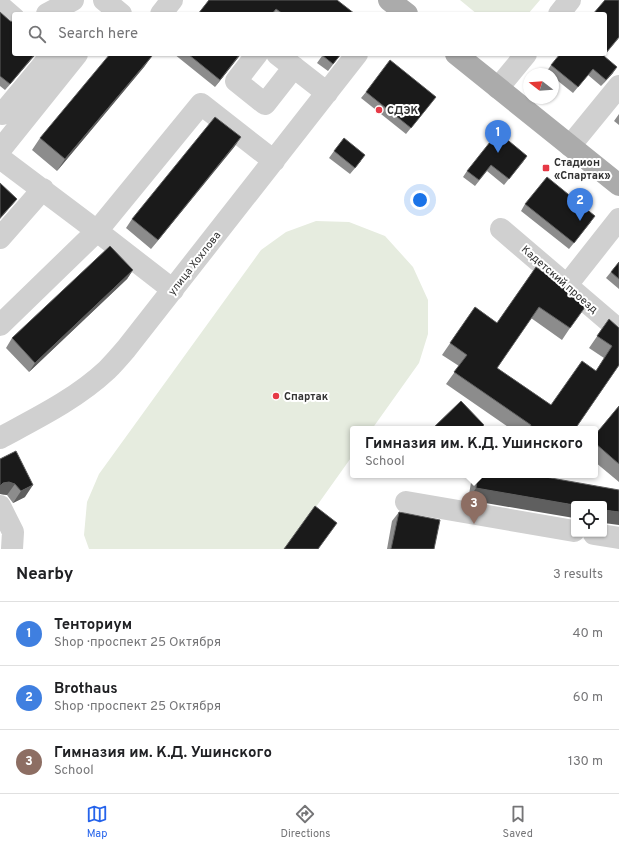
<!DOCTYPE html>
<html lang="en">
<head>
<meta charset="utf-8">
<style>
	:root { --surface:#fff; --page:#f2f2f2; --text:#202124; --muted:#757577; --line:#e0e0e0; --accent:#2563eb }
	body { margin:0; font-family:Overpass,sans-serif; background:var(--page); color:var(--text) }
	.controls { position:absolute; right:12px; bottom:12px; display:grid; overflow:hidden; border-radius:4px; box-shadow:0 1px 3px #0004 }
	.controls button { width:36px; height:36px; display:grid; place-items:center; padding:0; border:0; border-bottom:1px solid var(--line); background:var(--surface); color:var(--text); font:20px sans-serif }
	.compass { position:absolute; left:523px; top:68px; width:36px; height:36px; border-radius:50%; background:var(--surface); box-shadow:0 1px 3px #0004; rotate:287deg }
	.you { position:absolute; left:420px; top:200px; width:14px; height:14px; margin:-10px; border:3px solid #fff; border-radius:50%; background:#1a73e8; box-shadow:0 0 0 6px #1a73e833 }
	.badge { display:grid; place-items:center; width:26px; height:26px; border-radius:50%; background:var(--accent); color:#fff; font-size:13px; font-weight:700 }
	.pin { position:absolute; translate:-50% -33px; filter:drop-shadow(0 1px 2px #0008) }
	.pin::after { content:''; position:absolute; top:21px; width:14px; height:12px; background:inherit; clip-path:polygon(0 0,100% 0,50% 100%) }
	.popup { position:absolute; left:350px; top:426px; width:248px; height:52px; box-sizing:border-box; display:grid; place-content:center; border-radius:4px; background:var(--surface); filter:drop-shadow(0 1px 3px #0005); font-size:13px; white-space:nowrap; color:var(--muted) }
	.popup b { font-size:15px; color:var(--text) }
	.popup::after { content:''; position:absolute; left:50%; top:100%; margin-left:-8px; border:8px solid transparent; border-top-color:var(--surface) }
	.list { margin:0; padding:0; list-style:none }
	h2 { display:flex; justify-content:space-between; align-items:center; height:52px; margin:0; padding:0 16px; font-size:17px }
	h2 small { font-size:13px; font-weight:400; color:var(--muted) }
	.list li { display:grid; grid-template-columns:26px 1fr auto; gap:12px; align-items:center; box-sizing:border-box; height:64px; padding:0 16px; border-top:1px solid var(--line) }
	.list b { display:block; font-size:15px; white-space:nowrap }
	.list p { margin:0; font-size:13px; white-space:nowrap; color:var(--muted) }
	.list em { font-size:13px; font-style:normal; color:var(--muted) }
	.icon { flex:none; width:22px; height:22px; fill:none; stroke:currentColor; stroke-width:2; stroke-linecap:round; stroke-linejoin:round }
	.map { position:relative; flex:none; width:619px; height:549px; overflow:hidden }
	.search { position:absolute; background:var(--surface); box-shadow:0 1px 3px #0004; left:12px; right:12px; top:12px; height:44px; display:flex; align-items:center; gap:10px; box-sizing:border-box; padding:0 14px; border-radius:4px; color:var(--muted); font-size:15px }
	.sheet { height:244px; background:var(--surface) }
	nav { display:flex; justify-content:space-around; align-items:center; box-sizing:border-box; height:56px; border-top:1px solid var(--line); background:var(--surface); font-size:11px; color:var(--muted) }
	nav a { display:grid; justify-items:center; gap:2px }
	nav .on { color:var(--accent) }
	.map>svg:first-child { display:block }
	.green { fill:#e6ecdf }
	.lines { fill:none; stroke-linecap:round; stroke-linejoin:round }
	.minor { stroke:#d0d0d0; stroke-width:22 }
	.major { stroke:#ababab; stroke-width:22 }
	.wall { fill:#8c8c8c }
	.shaded-wall { fill:#5f5f5f }
	.building { fill:#1a1a1a; stroke:#5f5f5f }
	.poi-dot { fill:#e63946; stroke:#fff; stroke-width:1.5 }
	.labels { text-anchor:middle; stroke-width:4; stroke-linejoin:round; paint-order:stroke }
	.poi-label { font-size:11px; font-weight:bold; fill:#333; stroke:#fff; text-anchor:start }
	.street-label { font-size:11px; fill:#333; stroke:#fff }
</style>
</head>
<body>
<div class="map">
<svg width="619" height="549" viewBox="0 0 619 549">
	<rect width="100%" height="100%" fill="#fff"/>
	<!-- green -->
	<path class="green" d="M460 0H540L528 14H477Z
		M316 221 349 222 385 236 413 267 428 300V334L419 363 372 429H353V455L286 549H89L84 535 87 502 99 474 261 250 286 232Z"/>
	<g class="lines">
		<!-- minor -->
		<path class="minor" d="M104 0 121 14
			M0 6 14 18
			M47 14 73 0
			M161 14 172 0
			M559 14 570 0
			M257 54 236 81 265 104 294 67
			M277 54 327 93
			M498 88 526 54
			M0 112 2 114 52 54
			M570 146 619 86
			M0 150 77 54
			M0 158 97 231 173 290
			M501 229 619 330
			M0 238 43 189
			M567 285 619 219
			M0 325 97 231 201 104 274 161
			M0 438C37 418 76 399 107 370 114 363 120 356 126 349L357 54
			M406 502 574 531
			M0 506 13 532 12 549
			M594 534 619 538"/>
		<!-- major -->
		<path class="major" d="M389 0 407 14
			M456 54 619 185"/>
	</g>
	<!-- wall -->
	<path class="wall" d="M209 0 355 14H198Z
		M0 12 14 54H36L5 90 0 86Z
		M619 38 604 56 613 73 601 86 588 75 573 93 553 77V74H550L547 71 551 65Z
		M174 54H241L215 87Z
		M318 54H341L328 71 317 63 322 56Z
		M152 56 144 67 57 171 32 150 40 138Z
		M366 92 431 103 406 134 361 98Z
		M619 114V125L614 121Z
		M235 146 151 249 126 228 132 219Z
		M334 151 361 161 350 174 329 158Z
		M527 156 504 185 487 171 475 186 463 177 467 171Z
		M525 204 591 222 569 249 521 211Z
		M619 262V289L606 278Z
		M536 267 570 328 562 340 531 318 497 368 551 405 596 371 604 358 589 348 609 319 619 365 575 429H511L446 384 459 366 442 355 475 307 497 323Z
		M133 270 127 279 29 372 6 348 12 338Z
		M619 406V482L595 462V435Z
		M0 459 25 497 13 503 7 495 0 494Z
		M473 475H543L542 476 604 504 468 500 472 477Z
		M399 512 434 549H387L392 521Z"/>
	<!-- shaded-wall -->
	<path class="shaded-wall" d="M35 54H36L5 90Z
		M240 54H241L215 87 220 80Z
		M152 56 144 67 57 171 65 159Z
		M617 67 613 73 601 86 606 80Z
		M241 137 235 146 151 249 158 240Z
		M527 156 523 162 504 185 509 179Z
		M17 199 12 205 0 219V218Z
		M133 270 127 279 29 372 35 363Z
		M9 482 15 484 7 495 0 494V486L3 483Z
		M33 485 25 497 13 503 21 491Z
		M476 488 574 505V518L468 500Z
		M604 510 619 512V525L604 523Z"/>
	<!-- building -->
	<path class="building" d="M209 0H337L355 14H283L276 9 272 14H198Z
		M605 0H619V37L605 54V14H593Z
		M0 12 10 21 14 22V54H35L10 84 0 76Z
		M110 54H150L152 56 65 159 40 138Z
		M188 54H240L220 80Z
		M324 54H341L333 64 322 55Z
		M560 54H605L604 56 617 67 606 80 593 69 578 87 551 65Z
		M390 60 436 97 411 128 366 92Z
		M215 117 241 137 158 240 132 219Z
		M498 132 527 156 509 179 491 165 479 180 467 171Z
		M344 138 365 155 355 168 334 151Z
		M547 177 595 216 574 243 525 204Z
		M0 183 17 199 0 218Z
		M110 246 133 270 35 363 12 338Z
		M619 262V279L611 272Z
		M536 267 588 303 570 328 539 307 497 368 551 405 582 361 596 371 612 346 597 336 609 319 619 328V365L575 429H529L531 425 454 372 467 355 450 343 475 307 497 323Z
		M461 401 484 425 480 429H432Z
		M619 406V464L595 443V435Z
		M16 451 33 485 21 491 15 484 9 482 3 483 0 486V459Z
		M478 475H534L619 490V512L604 510V504H574V505L476 488Z
		M315 506 337 523 318 549H284Z
		M399 512 440 520 434 549H391Z"/>
	<!-- markers -->
	<g class="poi-dot">
		<circle cx="379" cy="110" r="4"/>
		<rect x="542" y="164" width="8" height="8" rx="2"/>
		<circle cx="276" cy="396" r="4"/>
	</g>
	<g class="labels">
		<!-- poi labels -->
		<g class="poi-label">
			<text x="387" y="114">СДЭК</text>
			<text x="554" y="166">Стадион<tspan x="554" dy="13">«Спартак»</tspan></text>
			<text x="284" y="400">Спартак</text>
		</g>
		<!-- street labels -->
		<g class="street-label">
			<text transform="translate(194 263) rotate(-52)" y="4">улица Хохлова</text>
			<text transform="translate(560 279) rotate(41)" y="4">Кадетский проезд</text>
		</g>
	</g>
</svg>
<div class="controls">
<button><svg class="icon" aria-label="locate" viewBox="0 0 24 24"><circle cx="12" cy="12" r="6"/><path d="M12 2v4M12 18v4M2 12h4M18 12h4"/></svg></button>
</div>
<svg class="compass" viewBox="-18 -18 36 36"><path d="M0-13l5 13h-10z" fill="#e53935"/><path d="M0 13l5-13h-10z" fill="#757577"/></svg>
<div class="you"></div>
<div class="pin badge" style="left:498px;top:153px;background:#3f7fe0">1</div>
<div class="pin badge" style="left:580px;top:221px;background:#3f7fe0">2</div>
<div class="pin badge" style="left:474px;top:524px;background:#8d6e63">3</div>
<div class="popup"><b>Гимназия им. К.Д. Ушинского</b>School</div>
<div class="search"><svg class="icon" aria-label="search" viewBox="0 0 24 24"><circle cx="10" cy="10" r="6"/><path d="M15 15l6 6"/></svg>Search here</div>
</div>
<section class="sheet">
<h2>Nearby<small>3 results</small></h2>
<ul class="list">
<li><span class="badge" style="background:#3f7fe0">1</span><div><b>Тенториум</b><p>Shop · проспект 25 Октября</p></div><em>40 m</em></li>
<li><span class="badge" style="background:#3f7fe0">2</span><div><b>Brothaus</b><p>Shop · проспект 25 Октября</p></div><em>60 m</em></li>
<li><span class="badge" style="background:#8d6e63">3</span><div><b>Гимназия им. К.Д. Ушинского</b><p>School</p></div><em>130 m</em></li>
</ul>
</section>
<nav>
<a class="on"><svg class="icon" aria-label="map" viewBox="0 0 24 24"><path d="M3 6l6-2 6 2 6-2v14l-6 2-6-2-6 2zM9 4v14M15 6v14"/></svg>Map</a>
<a><svg class="icon" aria-label="directions" viewBox="0 0 24 24"><path d="M12 3l9 9-9 9-9-9zM9 14v-3h6M13 9l2 2-2 2"/></svg>Directions</a>
<a><svg class="icon" aria-label="saved" viewBox="0 0 24 24"><path d="M7 4h10v16l-5-4-5 4z"/></svg>Saved</a>
</nav>
</body>
</html>
